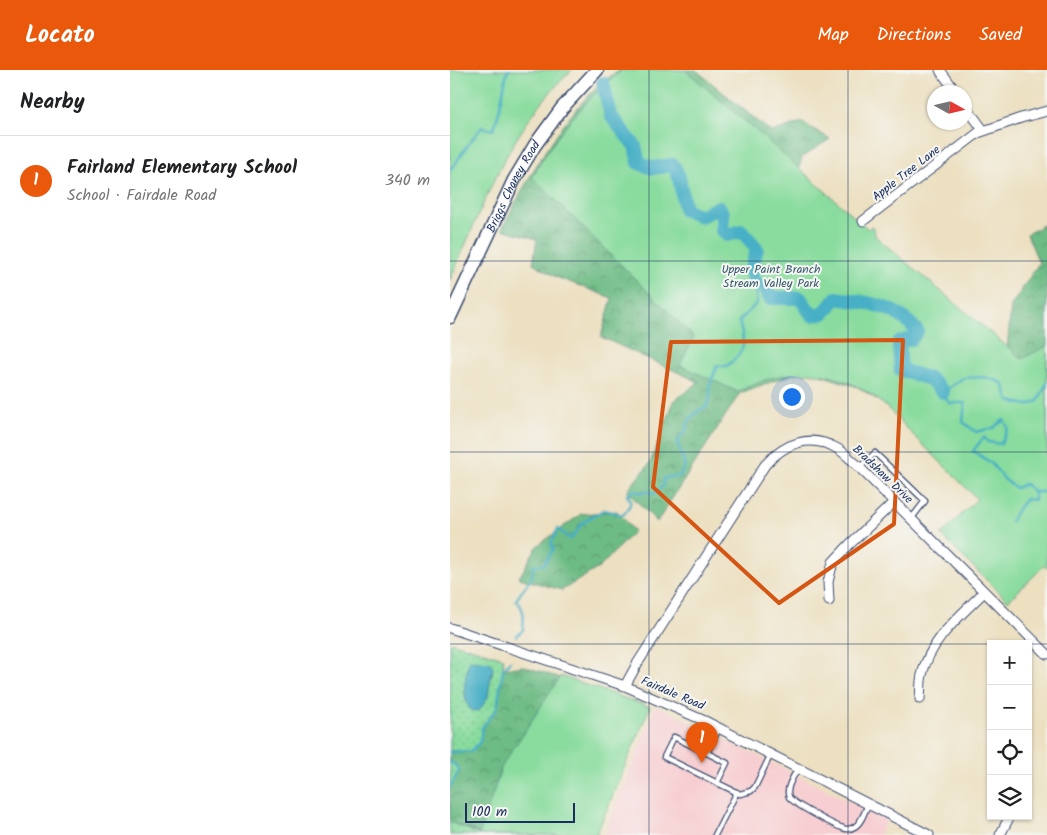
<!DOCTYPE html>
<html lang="en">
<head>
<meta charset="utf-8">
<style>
	:root { --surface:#fff; --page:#f2f2f2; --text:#202124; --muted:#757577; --line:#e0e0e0; --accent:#ea580c }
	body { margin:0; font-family:Kalam,sans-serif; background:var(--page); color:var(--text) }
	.controls { position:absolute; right:15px; bottom:15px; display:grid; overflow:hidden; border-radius:0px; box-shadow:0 1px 4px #0004 }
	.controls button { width:45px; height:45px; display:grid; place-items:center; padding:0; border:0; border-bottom:1px solid var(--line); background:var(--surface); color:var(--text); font:25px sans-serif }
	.compass { position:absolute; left:477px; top:15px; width:45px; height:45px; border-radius:50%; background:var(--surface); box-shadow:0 1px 4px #0004; rotate:98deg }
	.scale { position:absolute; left:15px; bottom:12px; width:110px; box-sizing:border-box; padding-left:5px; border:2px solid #1b2f5e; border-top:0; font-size:14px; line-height:18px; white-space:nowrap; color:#1b2f5e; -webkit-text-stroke:4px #f6f6f2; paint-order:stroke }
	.you { position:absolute; left:341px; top:326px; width:18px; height:18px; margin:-12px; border:4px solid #fff; border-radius:50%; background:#1a73e8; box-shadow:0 0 0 8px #1a73e833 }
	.badge { display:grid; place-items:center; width:32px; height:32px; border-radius:50%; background:var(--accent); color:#fff; font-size:16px; font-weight:700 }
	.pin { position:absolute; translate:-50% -41px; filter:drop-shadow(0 1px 2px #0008) }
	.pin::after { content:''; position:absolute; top:26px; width:18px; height:15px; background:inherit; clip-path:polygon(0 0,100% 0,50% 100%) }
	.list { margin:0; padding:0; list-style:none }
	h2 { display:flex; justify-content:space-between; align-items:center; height:65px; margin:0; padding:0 20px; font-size:21px }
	h2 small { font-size:16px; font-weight:400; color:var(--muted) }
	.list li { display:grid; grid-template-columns:32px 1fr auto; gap:15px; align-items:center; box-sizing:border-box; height:90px; padding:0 20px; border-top:1px solid var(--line) }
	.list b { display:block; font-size:19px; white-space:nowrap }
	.list p { margin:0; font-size:16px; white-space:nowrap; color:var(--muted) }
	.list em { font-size:16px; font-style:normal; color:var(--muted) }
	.icon { flex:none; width:28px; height:28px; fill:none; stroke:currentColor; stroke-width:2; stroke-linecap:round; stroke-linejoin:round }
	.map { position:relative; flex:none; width:597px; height:765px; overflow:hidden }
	header { display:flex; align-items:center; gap:30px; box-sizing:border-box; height:70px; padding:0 25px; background:var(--accent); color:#fff }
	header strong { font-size:24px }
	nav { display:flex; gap:28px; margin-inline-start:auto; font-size:18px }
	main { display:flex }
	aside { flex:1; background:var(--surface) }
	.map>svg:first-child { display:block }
	.built { fill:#f7cfd2 }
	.grass { fill:url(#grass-dots); stroke:#52867e }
	.forest { fill:url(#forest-crowns); stroke:#447672 }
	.green { fill:#89dc9e; stroke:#52867e }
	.water { fill:#47afc6; stroke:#316f92 }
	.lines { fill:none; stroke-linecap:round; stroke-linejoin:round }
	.stream { stroke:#47afc6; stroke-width:2.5 }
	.river { stroke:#47afc6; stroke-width:14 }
	.service-casing { stroke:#3a4a6d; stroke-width:7 }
	.minor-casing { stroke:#3a4a6d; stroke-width:11 }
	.secondary-casing { stroke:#3a4a6d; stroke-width:15 }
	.service { stroke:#fff; stroke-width:4.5 }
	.minor { stroke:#fff; stroke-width:9 }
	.secondary { stroke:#fff; stroke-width:12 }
	.marked { fill:none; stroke:#d45514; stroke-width:4; stroke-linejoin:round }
	.grid { fill:none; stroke:#1b2f5e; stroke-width:1; stroke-opacity:0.55 }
	.labels { text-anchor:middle; stroke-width:4; stroke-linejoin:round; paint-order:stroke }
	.street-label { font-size:12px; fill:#1b2f5e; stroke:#f6f6f2 }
	.park-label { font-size:12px; fill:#365a6e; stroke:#f6f6f2 }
</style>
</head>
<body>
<header>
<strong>Locato</strong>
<nav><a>Map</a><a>Directions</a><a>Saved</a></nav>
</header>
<main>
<aside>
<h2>Nearby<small></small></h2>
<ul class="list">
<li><span class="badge">1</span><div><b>Fairland Elementary School</b><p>School · Fairdale Road</p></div><em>340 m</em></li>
</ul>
</aside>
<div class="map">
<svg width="597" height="765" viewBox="0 0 597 765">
	<defs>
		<pattern id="grass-dots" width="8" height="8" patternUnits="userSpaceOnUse" patternTransform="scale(1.25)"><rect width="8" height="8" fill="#89dc9e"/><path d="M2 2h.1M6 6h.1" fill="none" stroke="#76bd8a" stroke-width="1.8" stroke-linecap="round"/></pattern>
		<pattern id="forest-crowns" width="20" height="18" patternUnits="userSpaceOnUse" patternTransform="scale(1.25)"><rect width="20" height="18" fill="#6ebc85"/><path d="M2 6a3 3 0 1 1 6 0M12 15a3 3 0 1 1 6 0" fill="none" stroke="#5a9970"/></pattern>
	</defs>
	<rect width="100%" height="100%" fill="#f6f6f2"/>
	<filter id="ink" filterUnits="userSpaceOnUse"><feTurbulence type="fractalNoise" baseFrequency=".02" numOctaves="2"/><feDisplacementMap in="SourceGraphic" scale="10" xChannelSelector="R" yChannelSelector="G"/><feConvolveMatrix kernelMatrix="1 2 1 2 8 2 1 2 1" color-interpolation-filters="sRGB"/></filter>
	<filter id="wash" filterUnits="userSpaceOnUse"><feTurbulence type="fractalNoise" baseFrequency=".0096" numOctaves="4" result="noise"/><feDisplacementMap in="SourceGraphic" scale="20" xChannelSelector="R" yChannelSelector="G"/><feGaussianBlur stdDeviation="1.12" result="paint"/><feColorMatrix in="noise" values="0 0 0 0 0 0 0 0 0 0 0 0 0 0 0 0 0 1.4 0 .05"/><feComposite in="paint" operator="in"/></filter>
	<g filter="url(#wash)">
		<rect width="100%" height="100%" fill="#ece0c1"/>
		<!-- built -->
		<path class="built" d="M206 635 437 750 429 765H154Z"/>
		<!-- grass -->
		<path class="grass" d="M0 572 54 588 51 615 47 638 32 658 30 672 21 681 0 682Z
			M0 692 5 695 9 701 0 717Z
			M0 752 29 764V765H0Z"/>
		<!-- forest -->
		<path class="forest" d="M169 0H246L321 62 352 52 380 69 352 87 346 110 557 280 561 236 589 193 577 164 597 153V469L459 351 408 317 355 300 290 323 207 452 177 421 200 393 224 331 249 312 151 267 162 228 106 207 83 193 87 169 52 159C79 105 118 34 169 0Z
			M167 441 184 461 150 497 112 520 69 508 87 476 131 444Z
			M73 596 192 634 146 765H29V763L0 752V716L9 701 5 695 0 692V681H21L30 672 32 658 47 638 53 599Z"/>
		<!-- green -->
		<path class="green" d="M0 0H122C59 58 34 134 0 210Z
			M172 0H235L310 64 418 159 422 156 426 167 572 289 597 276V499L594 496 558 531 491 465 527 429C506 408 486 387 465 367 453 354 441 340 427 329 383 296 335 296 288 322L230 295 244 267 82 107C105 65 135 30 172 0Z
			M111 606 200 637 146 765H29L52 696Z"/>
		<!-- water -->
		<path class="water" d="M19 590 40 592 43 598 40 612 38 627 29 641 21 640C10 625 16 607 19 590Z"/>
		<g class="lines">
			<!-- stream -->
			<path class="stream" d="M0 99 3 97 17 76 32 57 43 60C50 45 53 20 57 2L60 0
				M597 313 588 331 578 335 559 331 553 313 535 307 513 308 493 322 499 333H515L513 352 526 362 543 358 554 350 558 358 551 374 538 372 534 367 523 381 541 393 555 410 566 418 575 414 584 422H597
				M561 452 567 440 576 429 584 430V422
				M66 566 73 560C74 549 75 538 66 530L82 507 83 496 94 494 103 479 101 473 108 459 120 469C126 465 127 458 133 453 139 447 147 444 154 440L173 445 178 439 181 431 177 425 185 420 190 423 197 421 204 424 213 416 214 408 230 406 235 395 227 372 236 360 239 350 248 341 256 337 260 328V314L267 296H277C297 280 295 274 289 251L307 233 306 219 303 211
				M0 682 21 681 30 672 32 658 47 638 53 599 60 591
				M0 692 5 695 9 701 0 717"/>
			<!-- river -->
			<path class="river" d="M153 13 161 46 185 76 189 93 202 98 223 95 229 107 235 140 251 146 269 137 273 144 272 160 277 165 292 161 307 179 301 199 303 211 315 218 320 228H350L362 245 374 243 386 228C418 233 445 234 467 261L461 269 449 272 451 300 480 309 493 322"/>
		</g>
	</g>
	<g filter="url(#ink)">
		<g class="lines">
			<defs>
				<path id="service" d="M409 398 425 383 475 431 461 449
					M269 658 257 683 224 667 214 687 290 724 301 721 305 717 321 684
					M257 683 277 693 267 713
					M348 698C344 706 335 718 339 727 342 733 385 756 393 758 396 760 401 759 404 757 411 754 415 741 418 734
					M265 765 287 722"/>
				<path id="minor" d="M490 0 506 22
					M514 34 534 61
					M413 151 528 63 571 48 597 41
					M379 531 378 512 383 492 399 475 444 432
					M0 558 175 616 255 651 479 765
					M175 616 187 594 315 395C335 373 360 363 388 379 395 383 400 389 406 394L597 584
					M470 629C471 621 470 613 472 605 480 570 509 547 534 522
					M550 765 560 746"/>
				<g id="secondary">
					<path id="s1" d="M0 247 64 110 85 75 112 38 147 0"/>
				</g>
			</defs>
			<!-- service casing -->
			<use href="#service" class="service-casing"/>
			<!-- minor casing -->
			<use href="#minor" class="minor-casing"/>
			<!-- secondary casing -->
			<use href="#secondary" class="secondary-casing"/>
			<!-- service -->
			<use href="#service" class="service"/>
			<!-- minor -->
			<use href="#minor" class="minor"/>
			<!-- secondary -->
			<use href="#secondary" class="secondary"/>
		</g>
	</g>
	<!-- marked area -->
	<path class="marked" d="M453 270 444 454 329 533 203 417 221 272Z"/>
	<!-- grid -->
	<path class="grid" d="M199 0V765M398 0V765M0 191H597M0 382H597M0 574H541M541 574H578M578 574H597"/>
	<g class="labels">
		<!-- street labels -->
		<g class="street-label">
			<text transform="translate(456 103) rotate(-38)" y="4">Apple Tree Lane</text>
			<text dy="4" stroke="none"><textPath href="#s1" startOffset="145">Briggs Chaney Road</textPath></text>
			<text transform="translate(433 404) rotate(44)" y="4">Bradshaw Drive</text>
			<text transform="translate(223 623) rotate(23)" y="4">Fairdale Road</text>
		</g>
		<!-- park labels -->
		<g class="park-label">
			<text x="321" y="203">Upper Paint Branch<tspan x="321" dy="14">Stream Valley Park</tspan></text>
		</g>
	</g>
</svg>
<div class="controls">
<button>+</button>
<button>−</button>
<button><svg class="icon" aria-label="locate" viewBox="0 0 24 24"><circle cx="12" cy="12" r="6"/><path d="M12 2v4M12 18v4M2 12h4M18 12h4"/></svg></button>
<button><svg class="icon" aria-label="layers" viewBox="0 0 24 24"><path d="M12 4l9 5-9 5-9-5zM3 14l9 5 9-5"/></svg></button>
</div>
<svg class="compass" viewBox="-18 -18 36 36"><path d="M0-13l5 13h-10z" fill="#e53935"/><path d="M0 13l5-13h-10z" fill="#757577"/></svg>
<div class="scale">100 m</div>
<div class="you"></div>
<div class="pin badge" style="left:252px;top:693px">1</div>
</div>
</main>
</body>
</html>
